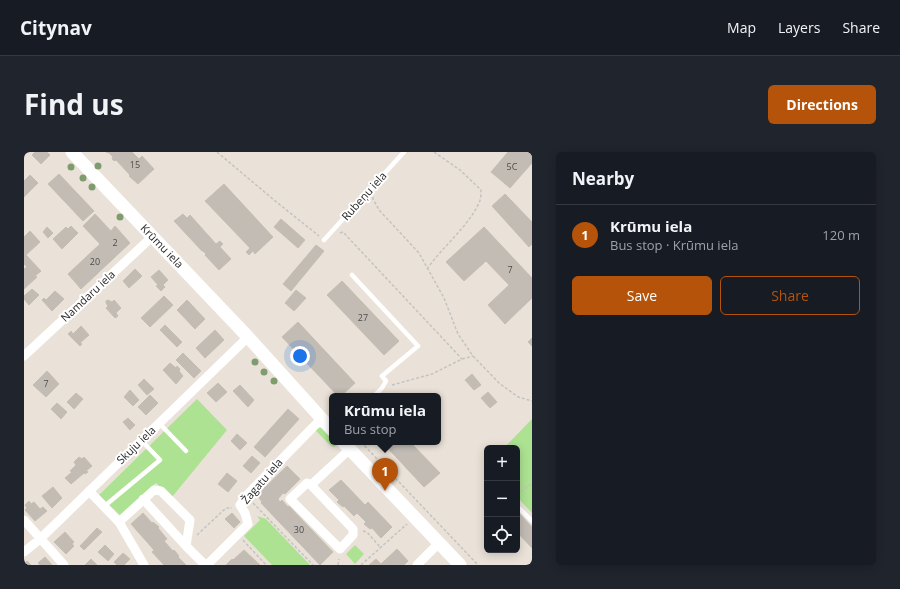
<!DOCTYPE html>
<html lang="en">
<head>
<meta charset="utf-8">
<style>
	:root { --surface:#171b24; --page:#20242c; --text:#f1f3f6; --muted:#9ea1a6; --line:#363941; --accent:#b45309 }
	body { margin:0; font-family:"Open Sans",sans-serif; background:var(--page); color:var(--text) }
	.controls { position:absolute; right:12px; bottom:12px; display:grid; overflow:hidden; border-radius:6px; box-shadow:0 2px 10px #0003 }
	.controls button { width:36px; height:36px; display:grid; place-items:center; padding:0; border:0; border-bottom:1px solid var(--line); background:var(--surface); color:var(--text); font:20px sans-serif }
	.you { position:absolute; left:276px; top:204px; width:14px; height:14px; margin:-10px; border:3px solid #fff; border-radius:50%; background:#1a73e8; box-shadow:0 0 0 6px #1a73e833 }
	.badge { display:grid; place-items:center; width:26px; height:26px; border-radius:50%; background:var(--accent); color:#fff; font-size:13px; font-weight:700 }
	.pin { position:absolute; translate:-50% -33px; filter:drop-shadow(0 1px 2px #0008) }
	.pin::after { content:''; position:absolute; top:21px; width:14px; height:12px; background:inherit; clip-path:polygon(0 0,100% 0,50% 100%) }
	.popup { position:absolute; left:305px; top:241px; width:112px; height:52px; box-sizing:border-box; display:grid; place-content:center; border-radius:6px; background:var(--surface); filter:drop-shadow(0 1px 3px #0005); font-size:13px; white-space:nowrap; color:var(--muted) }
	.popup b { font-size:15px; color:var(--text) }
	.popup::after { content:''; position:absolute; left:50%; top:100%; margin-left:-8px; border:8px solid transparent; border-top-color:var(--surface) }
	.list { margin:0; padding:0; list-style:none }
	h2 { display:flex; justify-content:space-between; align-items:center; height:52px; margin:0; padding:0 16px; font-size:17px }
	h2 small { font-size:13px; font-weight:400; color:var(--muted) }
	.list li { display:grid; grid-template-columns:26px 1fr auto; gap:12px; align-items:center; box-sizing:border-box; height:60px; padding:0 16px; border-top:1px solid var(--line) }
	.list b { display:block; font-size:15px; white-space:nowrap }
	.list p { margin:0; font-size:13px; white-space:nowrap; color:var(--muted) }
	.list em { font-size:13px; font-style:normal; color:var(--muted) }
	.actions { display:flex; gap:8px; padding:12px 16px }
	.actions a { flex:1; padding:9px 0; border:1px solid var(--accent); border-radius:6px; text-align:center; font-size:14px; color:var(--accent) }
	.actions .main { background:var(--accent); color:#fff }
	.icon { flex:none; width:22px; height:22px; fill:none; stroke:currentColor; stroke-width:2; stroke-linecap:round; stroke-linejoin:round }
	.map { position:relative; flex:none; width:508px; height:413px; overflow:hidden; border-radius:6px }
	header { display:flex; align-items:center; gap:24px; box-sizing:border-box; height:56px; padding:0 20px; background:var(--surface); border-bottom:1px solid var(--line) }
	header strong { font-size:19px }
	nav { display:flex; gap:22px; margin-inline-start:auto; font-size:14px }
	.intro { display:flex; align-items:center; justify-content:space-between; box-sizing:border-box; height:96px; padding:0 24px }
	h1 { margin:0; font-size:28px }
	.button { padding:10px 18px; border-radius:6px; background:var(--accent); color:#fff; font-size:14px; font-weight:700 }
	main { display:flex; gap:24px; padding:0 24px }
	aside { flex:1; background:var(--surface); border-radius:6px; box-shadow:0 2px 10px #0003 }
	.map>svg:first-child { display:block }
	.green { fill:#ade292 }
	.building { fill:#c2bcb5; stroke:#c5beb2 }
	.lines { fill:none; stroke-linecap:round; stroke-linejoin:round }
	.path { stroke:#c3c3c3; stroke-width:1.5; stroke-dasharray:3 2; stroke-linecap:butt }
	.lane { stroke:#fff; stroke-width:4.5 }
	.street { stroke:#fff; stroke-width:9 }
	.secondary { stroke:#fff; stroke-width:13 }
	.tree { fill:#7f9c6e }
	.labels { text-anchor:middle; stroke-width:4; stroke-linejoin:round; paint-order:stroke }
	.number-label { font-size:9px; fill:#4e4c4a }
	.street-label { font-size:11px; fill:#272727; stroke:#fff }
</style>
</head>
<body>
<header>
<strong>Citynav</strong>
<nav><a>Map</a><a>Layers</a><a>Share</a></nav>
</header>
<div class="intro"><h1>Find us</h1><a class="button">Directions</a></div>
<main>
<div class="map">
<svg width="508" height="413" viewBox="0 0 508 413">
	<rect width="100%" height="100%" fill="#eae2d8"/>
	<!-- green -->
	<path class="green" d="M173 247 203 278 148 345 132 331 96 363 75 343Z
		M508 267V361L493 345V296H480Z
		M293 276H298L308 286V290H311L313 292 310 295 307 294 291 278Z
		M233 364 242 367 286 413H248L220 384 236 368Z
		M331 393 340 402 331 412 322 402Z"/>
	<!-- building -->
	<path class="building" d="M11 0H23L26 3 17 12 8 3Z
		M82 0H108L115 7 118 4 130 17 114 32 105 24 106 23 92 8 90 9 88 7 89 5 85 1Z
		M484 0H508V11L486 36 467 20Z
		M35 22 70 59 59 69 24 32Z
		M6 23 14 31 0 45V29Z
		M200 32 249 85 231 102 229 99 225 103 222 100 226 96 181 49Z
		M481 42 508 70V92L505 95 468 54Z
		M71 62 87 79 91 74 106 91 57 137 44 122 76 92 59 74Z
		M159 62 163 66 166 63 192 92 196 89 199 92 196 95 207 107 195 118 181 103 182 102 179 99H178L150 69Z
		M257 67 281 88 274 96 250 75Z
		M47 74 54 81 38 97 29 87 42 75 44 77Z
		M23 75 29 81 24 86 19 80Z
		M460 75 508 126V146L481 172 464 153 485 133 462 109 440 129 422 110Z
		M6 79 16 90 2 103 17 119 11 124 13 125 0 137V117L3 115 0 112V85Z
		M292 93 300 99 267 139 259 132Z
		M111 117 118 124 105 136 99 129Z
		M135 118 144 128 139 133 141 135 137 139 132 134 134 133 127 125Z
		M318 129 375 189 360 203 303 143Z
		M8 137 15 143 5 153 0 147V144Z
		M272 138 282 146 270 159 261 151Z
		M31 139 40 147 28 159 18 148 20 146 22 148Z
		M140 144 149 153 126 175 117 166Z
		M84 148 88 150 90 148 97 156 92 161 94 164 91 166 82 156 84 154 82 151V149Z
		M163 148 181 167 171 177 153 158Z
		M274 170 331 231 317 244H314L258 185Z
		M141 173 158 190 153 195 136 178Z
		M57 174 65 183 56 191 58 192 56 194 44 182 47 179 49 182Z
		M191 178 200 188 181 206 172 196Z
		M508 186V194L504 190Z
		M159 201 177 219 170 226 152 208Z
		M146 211 152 216 153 214 156 217 155 219 159 224 152 232 139 218Z
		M23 219 35 232 22 245 9 233Z
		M448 222 457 233 450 238 441 228Z
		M120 227 130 237 123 243 114 233Z
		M194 231 203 240 192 250 183 241Z
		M216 233 230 248 224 255 209 239Z
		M106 238 115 248 109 254 100 245Z
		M464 240 473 250 466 256 457 246Z
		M52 241 59 247 50 257 43 250Z
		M126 243 134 251 122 263 114 255Z
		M33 251 43 260 37 267 27 257Z
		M264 257 275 267 241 305 230 295Z
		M104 266 111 273 106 278 99 270Z
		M213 282 223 291 216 298 207 289Z
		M358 290H386L416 321 400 335Z
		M228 304 236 311 227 321 219 314Z
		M55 305 58 307 60 305 68 314 62 319 64 320 61 322 60 321 47 332 41 326 48 320 46 319 52 313 50 310Z
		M263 314 276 327 261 342 259 341 254 347 256 350 258 348 264 355 265 354 309 400 296 413 237 351 238 350 233 343Z
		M203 321 213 329 204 340 194 332Z
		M317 328 341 353 344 350 368 375 357 386 348 376 346 377 340 372 342 370 333 361 330 364 320 354 319 355 313 350 315 348 305 338Z
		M29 335 38 346 28 356 18 344Z
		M5 349 7 352 10 350 16 357 19 355 23 359 11 369 1 358 3 356 1 353Z
		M493 359 508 375V396L493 380Z
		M119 361 128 371 129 370 135 375 134 376 143 387 140 389 149 399 150 398 155 404 154 405 162 413H140L128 400 130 398 107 372Z
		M208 361 216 370 210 376 201 367Z
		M73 376 78 380 60 398 56 394Z
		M41 380 50 390 48 392 50 394 42 402 30 390Z
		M81 393 90 402 84 409 74 400Z
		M373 397 384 409 380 413H345L352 407 357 412Z
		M220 398 236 413H202L208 407 209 408Z
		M99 401 106 407 100 413H93L90 410Z
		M21 405 28 413H16L14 411Z
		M67 407 73 413H61Z
		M3 409 7 413H0Z"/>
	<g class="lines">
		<!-- path -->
		<path class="path" d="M193 0 250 48 295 84
			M349 45V47L355 58 395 101 420 146 434 182 449 204 475 231 494 245 508 249
			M316 81 319 80 438 207
			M403 117C419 94 443 76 455 51 457 47 457 42 457 38L436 18 410 0
			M368 233 408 222 438 207 449 204
			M337 290 454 413
			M493 343 508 331
			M229 351 289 413
			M339 379 343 380 356 395
			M173 383 202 356H208
			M219 388 242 413
			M314 413 315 407
			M337 413 383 372"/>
		<!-- lane -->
		<path class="lane" d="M300 88 380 0
			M328 123 394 194 358 224 362 229 358 236 350 244
			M135 271 162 299
			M493 354 508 369
			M82 356 83 352 136 308 117 288"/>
		<!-- street -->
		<path class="street" d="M0 204 129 84
			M287 333 283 331 266 347 316 397 329 383V377L287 333 326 297
			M65 339 95 370
			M119 347 162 394
			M0 368 40 413
			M0 400 16 387 224 185
			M120 413 95 370 130 338 137 339 166 368 162 394 181 413
			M183 413 224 372 221 361 216 353 222 344 298 266
			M393 413 415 391"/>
		<!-- secondary -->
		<path class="secondary" d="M48 0 224 185 308 278
			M319 290 436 413"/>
	</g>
	<!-- trees -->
	<g class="tree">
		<circle cx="74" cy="14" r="3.5"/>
		<circle cx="47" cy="15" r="3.5"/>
		<circle cx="59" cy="26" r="3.5"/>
		<circle cx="68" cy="35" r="3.5"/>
		<circle cx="96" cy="65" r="3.5"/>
		<circle cx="231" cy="210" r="3.5"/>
		<circle cx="240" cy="220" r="3.5"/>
		<circle cx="250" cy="229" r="3.5"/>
	</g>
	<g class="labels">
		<!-- number labels -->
		<g class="number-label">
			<text x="111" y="16">15</text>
			<text x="488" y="18">5C</text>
			<text x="91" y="94">2</text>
			<text x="71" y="113">20</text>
			<text x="486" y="121">7</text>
			<text x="339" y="169">27</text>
			<text x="22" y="235">7</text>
			<text x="275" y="381">30</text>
		</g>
		<!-- street labels -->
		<g class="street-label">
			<text transform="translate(340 44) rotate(-48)" y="4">Rubeņu iela</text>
			<text transform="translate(138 94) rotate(46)" y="4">Krūmu iela</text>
			<text transform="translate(64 144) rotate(-43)" y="4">Namdaru iela</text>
			<text transform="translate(112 293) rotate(-44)" y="4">Skuju iela</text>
			<text transform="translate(238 329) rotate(-49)" y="4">Žagatu iela</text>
		</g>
	</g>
</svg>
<div class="controls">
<button>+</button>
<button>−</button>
<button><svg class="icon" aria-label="locate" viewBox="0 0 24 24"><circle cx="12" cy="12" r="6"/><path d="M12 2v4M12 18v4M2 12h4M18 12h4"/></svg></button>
</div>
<div class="you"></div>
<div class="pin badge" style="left:361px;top:339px">1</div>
<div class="popup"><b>Krūmu iela</b>Bus stop</div>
</div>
<aside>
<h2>Nearby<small></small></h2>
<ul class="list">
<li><span class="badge">1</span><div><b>Krūmu iela</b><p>Bus stop · Krūmu iela</p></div><em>120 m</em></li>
</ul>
<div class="actions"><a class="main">Save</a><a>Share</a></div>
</aside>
</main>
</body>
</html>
